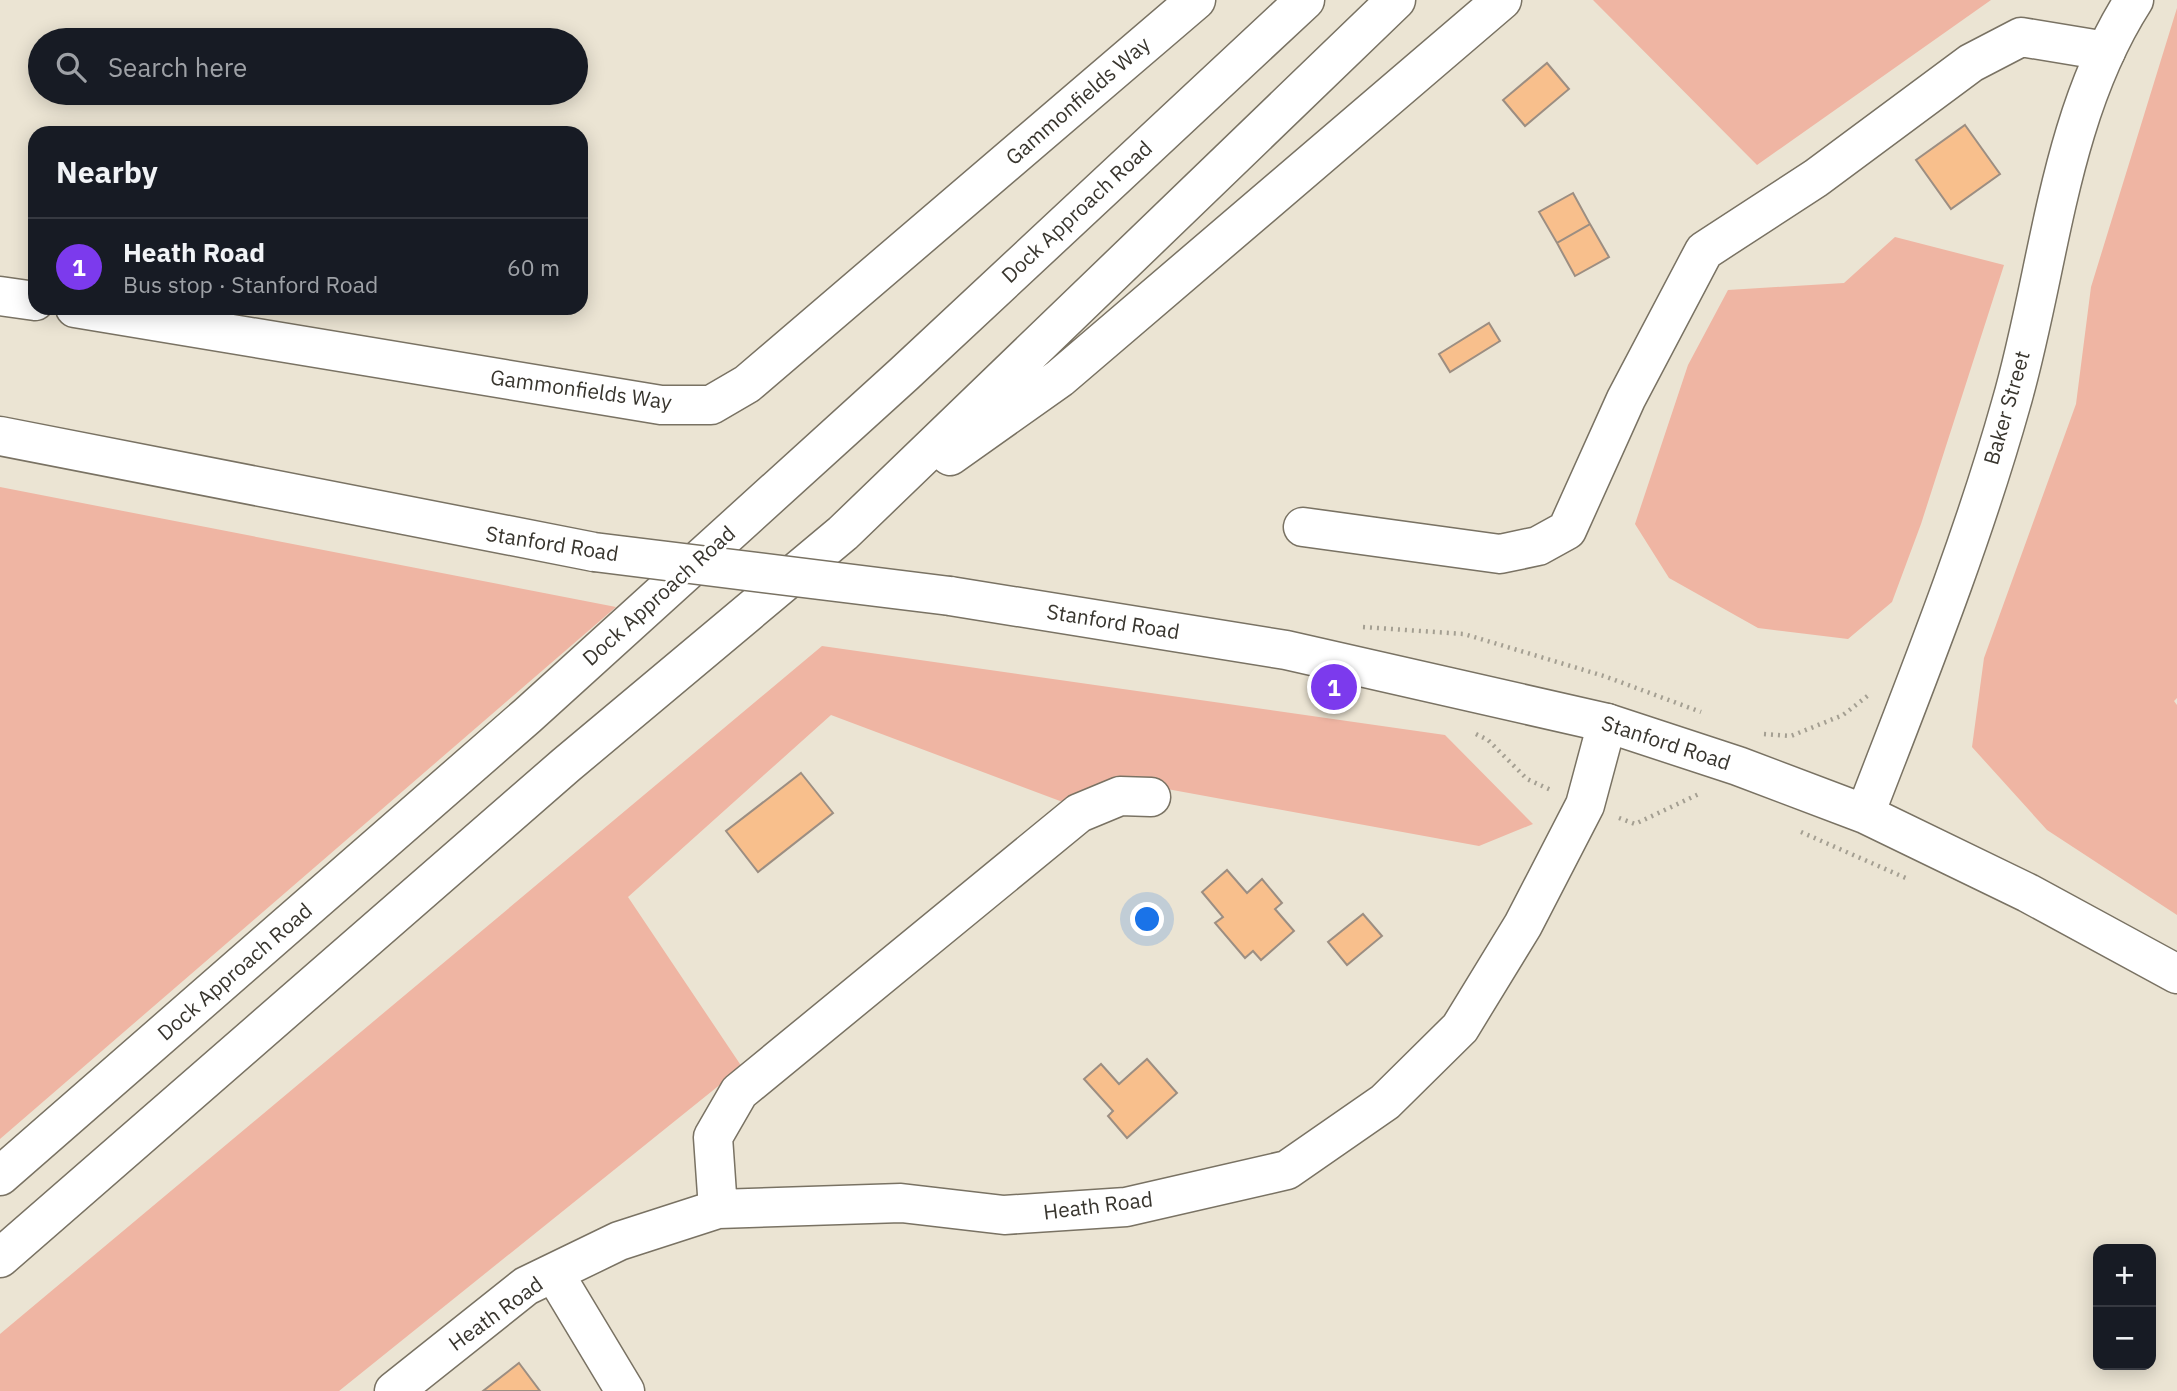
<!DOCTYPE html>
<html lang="en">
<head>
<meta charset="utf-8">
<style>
	:root { --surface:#171b24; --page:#242831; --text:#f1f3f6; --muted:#9ea1a6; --line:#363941; --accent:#7c3aed }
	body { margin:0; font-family:"IBM Plex Sans",sans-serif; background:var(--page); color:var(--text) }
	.controls { position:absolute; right:21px; bottom:21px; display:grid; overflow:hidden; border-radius:14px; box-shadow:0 4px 18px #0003 }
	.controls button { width:63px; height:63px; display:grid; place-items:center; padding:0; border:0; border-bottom:2px solid var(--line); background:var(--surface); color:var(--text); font:35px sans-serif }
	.you { position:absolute; left:1148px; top:920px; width:24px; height:24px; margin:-18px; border:5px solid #fff; border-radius:50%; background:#1a73e8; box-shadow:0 0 0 10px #1a73e833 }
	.badge { display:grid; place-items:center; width:46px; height:46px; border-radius:50%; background:var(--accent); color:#fff; font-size:23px; font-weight:700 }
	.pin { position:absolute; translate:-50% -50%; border:4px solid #fff; box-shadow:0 2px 7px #0006 }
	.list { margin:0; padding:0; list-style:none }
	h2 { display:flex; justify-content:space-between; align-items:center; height:91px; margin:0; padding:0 28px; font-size:30px }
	h2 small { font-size:23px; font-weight:400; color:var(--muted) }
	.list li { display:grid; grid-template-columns:46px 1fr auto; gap:21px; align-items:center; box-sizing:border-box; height:98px; padding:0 28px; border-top:2px solid var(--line) }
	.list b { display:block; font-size:26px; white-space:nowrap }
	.list p { margin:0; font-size:23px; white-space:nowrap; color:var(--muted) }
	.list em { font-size:23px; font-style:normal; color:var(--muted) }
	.icon { flex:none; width:38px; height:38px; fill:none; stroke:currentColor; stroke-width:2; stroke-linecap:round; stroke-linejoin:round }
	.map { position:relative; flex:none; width:2177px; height:1391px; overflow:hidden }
	.search { position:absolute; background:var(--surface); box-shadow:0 4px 18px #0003; left:28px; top:28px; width:560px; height:77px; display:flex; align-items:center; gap:18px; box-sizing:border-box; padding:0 24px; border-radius:38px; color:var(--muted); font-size:26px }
	.panel { position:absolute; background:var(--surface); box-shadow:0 4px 18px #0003; left:28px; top:126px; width:560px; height:189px; border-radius:21px }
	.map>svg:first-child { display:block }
	.green { fill:#efb5a3 }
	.building { fill:#f8bf8c; stroke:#9c8e82; stroke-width:2 }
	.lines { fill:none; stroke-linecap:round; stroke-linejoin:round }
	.minor-casing { stroke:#797263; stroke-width:41 }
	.major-casing { stroke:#797263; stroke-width:41 }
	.highway-casing { stroke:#797263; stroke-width:41 }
	.path { stroke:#a49f92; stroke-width:4.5; stroke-dasharray:2 5; stroke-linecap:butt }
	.minor { stroke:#fff; stroke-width:38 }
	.major { stroke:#fff; stroke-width:38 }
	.highway { stroke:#fff; stroke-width:38 }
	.major-bridge-casing { stroke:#797263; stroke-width:41; stroke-linecap:butt }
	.major-bridge { stroke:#fff; stroke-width:38 }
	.labels { text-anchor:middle; stroke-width:6; stroke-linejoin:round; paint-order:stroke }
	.street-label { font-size:21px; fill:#38352e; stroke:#fff }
</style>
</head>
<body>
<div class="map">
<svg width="2177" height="1391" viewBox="0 0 2177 1391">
	<rect width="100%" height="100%" fill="#ebe4d3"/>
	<!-- green -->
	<path class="green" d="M1593 0H1991L1757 165Z
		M2177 8V698L2174 701 2177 705V915L2047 830 1972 747 1984 658 2076 404 2091 287Z
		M1895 237 2004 265 1921 524 1892 602 1848 639 1758 628 1669 578 1635 524 1688 365 1728 290 1844 283Z
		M0 487 616 607 0 1139Z
		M822 646 1445 735 1533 824 1479 846 1129 782 1068 804 831 715 628 897 742 1067 339 1391H0V1334Z"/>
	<!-- building -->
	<path class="building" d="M1547 63 1569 89 1525 126 1503 100Z
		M1965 125 2000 174 1951 209 1916 160Z
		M1573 193 1590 224 1557 243 1539 212Z
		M1590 224 1609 257 1575 276 1557 243Z
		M1489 323 1500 341 1450 372 1439 354Z
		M801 773 833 813 758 872 726 831Z
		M1227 870 1247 893 1262 879 1282 903 1275 909 1294 931 1261 960 1253 951 1245 958 1215 923 1223 917 1202 892Z
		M1363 914 1382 936 1347 965 1328 942Z
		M1147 1059 1177 1093 1127 1138 1108 1116 1113 1111 1084 1079 1101 1064 1119 1084Z
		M519 1363 540 1391H483Z"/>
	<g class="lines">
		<defs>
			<path id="minor" d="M0 296 35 301
				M75 308 661 405H711L747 384 1196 0
				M1303 527 1500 554 1538 546 1567 530 1626 399 1704 251 1816 178 1971 63 2021 37 2106 51
				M718 1209 713 1137 739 1092 1079 813 1120 796 1151 797
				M554 1273 625 1391
				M394 1391 526 1286 619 1241 718 1209 901 1203 1004 1215 1126 1207 1287 1170 1385 1102 1460 1028 1523 925 1585 805 1607 723"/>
			<path id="major" d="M0 436 594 552
				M950 596 1286 650 1607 723 1738 766 1865 814 2028 893 2177 974
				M1865 814C1917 679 1972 543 2011 404 2050 270 2057 120 2134 0"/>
			<path id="highway" d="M950 456 1060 378 1502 0
				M0 1176 527 716 904 374 1305 0
				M0 1258 566 765 843 533 1396 0"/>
		</defs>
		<!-- minor casing -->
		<use href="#minor" class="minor-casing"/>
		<!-- major casing -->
		<use href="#major" class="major-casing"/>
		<!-- highway casing -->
		<use href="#highway" class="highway-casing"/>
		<!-- path -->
		<path class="path" d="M1363 627 1464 634 1604 676 1701 712
			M1476 734 1488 740 1527 779 1553 791
			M1764 734 1791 736 1843 715 1870 694
			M1619 818 1635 824 1701 793
			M1801 832 1908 879"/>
		<!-- minor -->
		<use href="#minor" class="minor"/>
		<!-- major -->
		<use href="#major" class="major"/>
		<!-- highway -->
		<use href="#highway" class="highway"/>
		<defs>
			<path id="major-bridge" d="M594 552 950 596"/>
		</defs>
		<!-- major-bridge casing -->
		<use href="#major-bridge" class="major-bridge-casing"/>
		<!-- major-bridge -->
		<use href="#major-bridge" class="major-bridge"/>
	</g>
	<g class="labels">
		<!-- street labels -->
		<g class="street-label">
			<text transform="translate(1078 101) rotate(-41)" y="7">Gammonfields Way</text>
			<text transform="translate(1077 212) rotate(-43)" y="7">Dock Approach Road</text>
			<text transform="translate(581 390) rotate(8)" y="7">Gammonfields Way</text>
			<text transform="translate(2007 408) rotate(-74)" y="7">Baker Street</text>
			<text transform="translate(552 544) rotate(9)" y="7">Stanford Road</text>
			<text transform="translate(659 596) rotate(-42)" y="7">Dock Approach Road</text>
			<text transform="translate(1113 622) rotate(9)" y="7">Stanford Road</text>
			<text transform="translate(1666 743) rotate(18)" y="7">Stanford Road</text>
			<text transform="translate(235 972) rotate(-41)" y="7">Dock Approach Road</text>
			<text transform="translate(1098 1206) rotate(-7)" y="7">Heath Road</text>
			<text transform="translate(496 1314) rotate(-36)" y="7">Heath Road</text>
		</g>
	</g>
</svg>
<div class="controls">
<button>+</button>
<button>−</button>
</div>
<div class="you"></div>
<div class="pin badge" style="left:1334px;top:687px">1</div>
<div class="search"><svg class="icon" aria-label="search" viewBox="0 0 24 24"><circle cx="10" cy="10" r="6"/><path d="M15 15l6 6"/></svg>Search here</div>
<section class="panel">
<h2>Nearby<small></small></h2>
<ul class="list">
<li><span class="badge">1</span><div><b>Heath Road</b><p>Bus stop · Stanford Road</p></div><em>60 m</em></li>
</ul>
</section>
</div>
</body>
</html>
